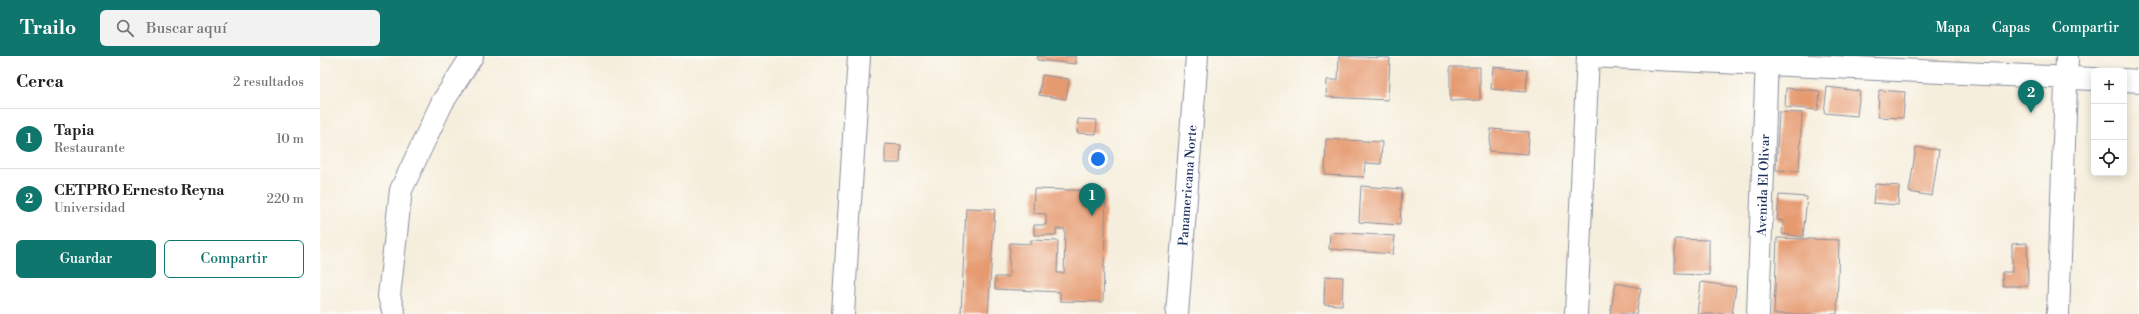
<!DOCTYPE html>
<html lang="es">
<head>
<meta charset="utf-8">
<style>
	:root { --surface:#fff; --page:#f2f2f2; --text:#222; --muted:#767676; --line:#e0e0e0; --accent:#0f766e }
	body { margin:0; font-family:"Libre Bodoni",serif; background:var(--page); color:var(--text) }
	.controls { position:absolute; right:12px; top:12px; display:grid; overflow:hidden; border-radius:6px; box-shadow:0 2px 10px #0003 }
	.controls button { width:36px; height:36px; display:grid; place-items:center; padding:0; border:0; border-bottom:1px solid var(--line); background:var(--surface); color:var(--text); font:20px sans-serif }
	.you { position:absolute; left:778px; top:103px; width:14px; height:14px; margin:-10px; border:3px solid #fff; border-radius:50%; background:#1a73e8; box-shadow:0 0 0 6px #1a73e833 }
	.badge { display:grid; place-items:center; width:26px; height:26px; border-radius:50%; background:var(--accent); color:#fff; font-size:13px; font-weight:700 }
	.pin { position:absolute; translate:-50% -33px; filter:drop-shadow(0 1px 2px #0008) }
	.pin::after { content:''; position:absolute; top:21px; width:14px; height:12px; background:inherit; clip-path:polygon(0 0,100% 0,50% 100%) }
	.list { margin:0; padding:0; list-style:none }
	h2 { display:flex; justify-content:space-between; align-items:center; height:52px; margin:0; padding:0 16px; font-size:17px }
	h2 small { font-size:13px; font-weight:400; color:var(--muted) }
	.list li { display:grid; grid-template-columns:26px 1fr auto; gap:12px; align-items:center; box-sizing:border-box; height:60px; padding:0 16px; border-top:1px solid var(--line) }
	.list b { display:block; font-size:15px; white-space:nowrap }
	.list p { margin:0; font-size:13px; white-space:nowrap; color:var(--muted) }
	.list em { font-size:13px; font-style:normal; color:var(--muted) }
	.actions { display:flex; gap:8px; padding:12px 16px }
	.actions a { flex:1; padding:9px 0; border:1px solid var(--accent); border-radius:6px; text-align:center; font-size:14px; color:var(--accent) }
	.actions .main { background:var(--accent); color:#fff }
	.icon { flex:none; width:22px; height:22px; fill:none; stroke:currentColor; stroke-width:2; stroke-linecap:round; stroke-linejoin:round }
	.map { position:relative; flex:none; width:1819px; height:258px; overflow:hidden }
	header { display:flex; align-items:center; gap:24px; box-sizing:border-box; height:56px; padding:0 20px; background:var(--accent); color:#fff }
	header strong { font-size:19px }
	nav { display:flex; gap:22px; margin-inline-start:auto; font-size:14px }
	.search { width:280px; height:36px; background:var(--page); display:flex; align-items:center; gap:10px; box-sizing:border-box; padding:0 14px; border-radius:6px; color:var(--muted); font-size:15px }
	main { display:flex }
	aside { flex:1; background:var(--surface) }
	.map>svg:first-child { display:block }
	.building { fill:#e69a6f }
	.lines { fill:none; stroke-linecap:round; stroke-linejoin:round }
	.minor-casing { stroke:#888e9d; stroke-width:24 }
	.highway-casing { stroke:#888e9d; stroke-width:24 }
	.minor { stroke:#fff; stroke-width:22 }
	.highway { stroke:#fff; stroke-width:22 }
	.labels { text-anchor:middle; stroke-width:4; stroke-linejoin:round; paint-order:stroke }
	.street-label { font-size:13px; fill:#1b2f5e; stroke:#fdfcf7 }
</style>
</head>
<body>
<header>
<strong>Trailo</strong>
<div class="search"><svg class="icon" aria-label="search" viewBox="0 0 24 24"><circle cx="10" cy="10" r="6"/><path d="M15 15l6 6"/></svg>Buscar aquí</div>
<nav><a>Mapa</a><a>Capas</a><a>Compartir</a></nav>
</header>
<main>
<aside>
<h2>Cerca<small>2 resultados</small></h2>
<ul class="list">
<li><span class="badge">1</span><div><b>Tapia</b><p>Restaurante</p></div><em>10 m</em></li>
<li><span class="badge">2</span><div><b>CETPRO Ernesto Reyna</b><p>Universidad</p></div><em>220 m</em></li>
</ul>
<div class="actions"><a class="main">Guardar</a><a>Compartir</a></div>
</aside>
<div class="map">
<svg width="1819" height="258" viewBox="0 0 1819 258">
	<rect width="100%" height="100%" fill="#fdfcf7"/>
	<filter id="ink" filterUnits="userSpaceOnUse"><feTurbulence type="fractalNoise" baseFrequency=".025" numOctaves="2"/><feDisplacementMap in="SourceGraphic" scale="8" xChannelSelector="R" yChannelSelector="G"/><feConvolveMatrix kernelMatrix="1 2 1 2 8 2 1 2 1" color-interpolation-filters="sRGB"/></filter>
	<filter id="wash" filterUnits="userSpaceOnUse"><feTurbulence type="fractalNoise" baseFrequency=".012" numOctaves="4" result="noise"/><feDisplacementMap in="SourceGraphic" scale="16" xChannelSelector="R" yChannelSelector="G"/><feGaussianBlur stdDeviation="0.9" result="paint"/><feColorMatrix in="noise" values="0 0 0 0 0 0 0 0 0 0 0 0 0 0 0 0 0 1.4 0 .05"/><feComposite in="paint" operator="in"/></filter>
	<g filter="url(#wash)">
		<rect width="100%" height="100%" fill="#f6eedc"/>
		<g id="blocks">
			<!-- building -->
			<path class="building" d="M718 0H756V8L717 4Z
				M1019 0 1070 2 1068 44 1006 41 1007 24H1018Z
				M1130 11H1160V44L1130 45Z
				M1173 11 1207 14 1206 36 1171 33Z
				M722 19 749 23 746 43 719 39Z
				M1507 31 1540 35 1537 60 1504 57Z
				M1466 32 1500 35 1498 54 1465 51Z
				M1559 34 1585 36 1583 62 1558 61Z
				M1459 56 1482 57 1479 115 1456 114Z
				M758 63 777 64 776 78 757 77Z
				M1171 73 1209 76 1208 98 1169 95Z
				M1006 83 1062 86 1061 108 1045 107 1044 121 1005 119Z
				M565 88 581 89 580 107H565Z
				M1596 91 1619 94 1612 140 1589 136Z
				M1555 128 1579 130 1578 149 1553 147Z
				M1041 130 1082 133 1080 169 1039 166Z
				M714 133 786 135 783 246 740 245V236L675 233V221H689L690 187 711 188V184L738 185 737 217H744L745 173H736V179H714V169H726V158L713 157Z
				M1459 139 1487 141 1483 181 1462 178 1463 165 1457 164Z
				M646 152 675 153 668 258H641Z
				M1010 176 1075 180 1073 198 1009 193Z
				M1457 182 1519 184 1517 258H1454Z
				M1355 183 1389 184V219L1355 218Z
				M1707 187 1708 230H1683L1682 216H1692V188Z
				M1005 220 1023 221 1022 249 1004 248Z
				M1381 226 1416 231 1412 258H1377Z
				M1296 227 1321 232 1316 258H1290Z"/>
		</g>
	</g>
	<g filter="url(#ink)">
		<use href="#blocks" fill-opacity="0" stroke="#888e9d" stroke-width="1"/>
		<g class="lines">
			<defs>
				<g id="minor">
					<path d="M1270 0 1774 23"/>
					<path d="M1804 24 1819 25"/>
					<path d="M74 258 69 240 81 134 122 47 152 0"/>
					<path d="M523 258 539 0"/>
					<path d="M1256 258 1268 0"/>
					<path id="s1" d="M1438 258 1447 0"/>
					<path d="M1738 258 1747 0"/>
				</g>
				<g id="highway">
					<path id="s2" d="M857 258 877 0"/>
				</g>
			</defs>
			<!-- minor casing -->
			<use href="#minor" class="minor-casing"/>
			<!-- highway casing -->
			<use href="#highway" class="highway-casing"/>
			<!-- minor -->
			<use href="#minor" class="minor"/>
			<!-- highway -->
			<use href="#highway" class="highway"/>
		</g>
	</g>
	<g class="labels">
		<!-- street labels -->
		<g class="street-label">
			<text dy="5" stroke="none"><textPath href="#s2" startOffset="129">Panamericana Norte</textPath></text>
			<text dy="5" stroke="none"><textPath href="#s1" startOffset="129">Avenida El Olivar</textPath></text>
		</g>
	</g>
</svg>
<div class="controls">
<button>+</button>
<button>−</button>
<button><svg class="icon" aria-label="locate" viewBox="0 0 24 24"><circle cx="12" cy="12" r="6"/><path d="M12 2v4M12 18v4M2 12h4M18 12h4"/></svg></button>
</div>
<div class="you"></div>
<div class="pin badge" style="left:772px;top:160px">1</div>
<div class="pin badge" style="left:1711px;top:57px">2</div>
</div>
</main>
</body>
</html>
